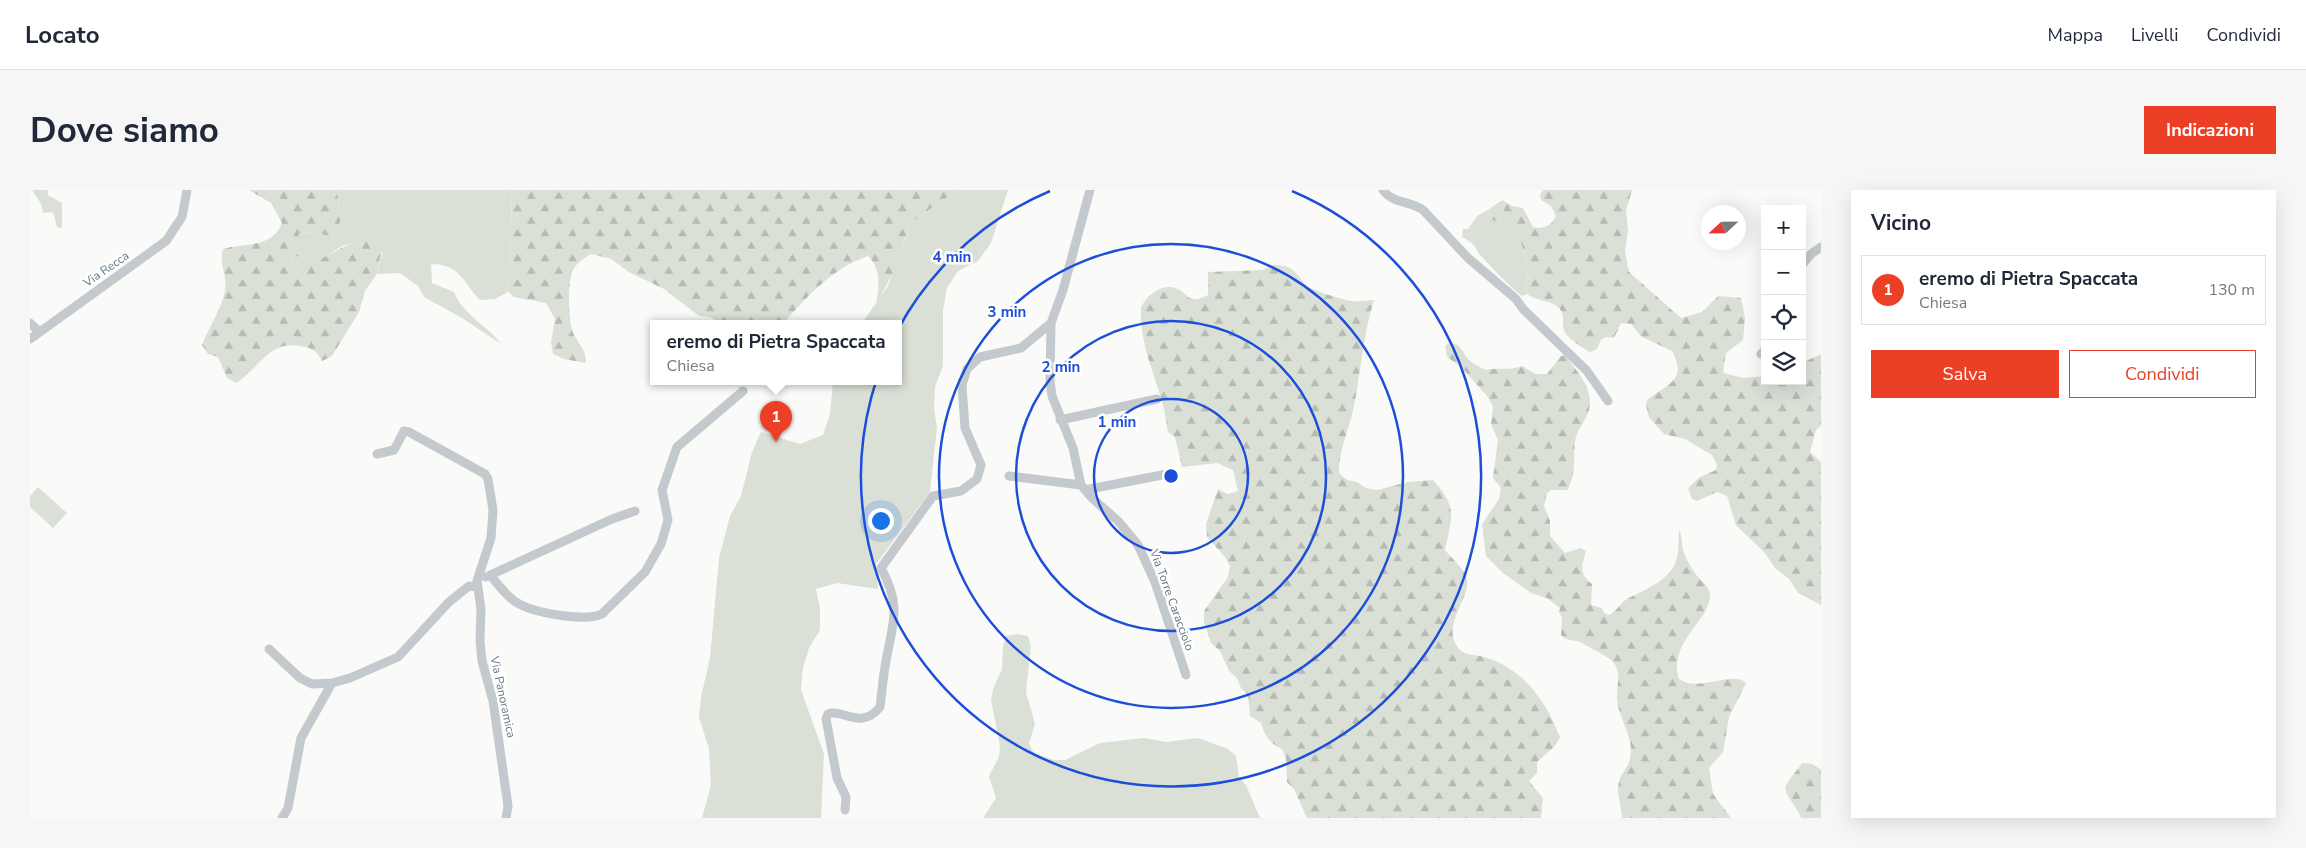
<!DOCTYPE html>
<html lang="it">
<head>
<meta charset="utf-8">
<style>
	:root { --surface:#fff; --page:#f6f6f7; --text:#1f2937; --muted:#747a83; --line:#e0e1e3; --accent:#ec4026 }
	body { margin:0; font-family:"Nunito Sans",sans-serif; background:var(--page); color:var(--text) }
	.controls { position:absolute; right:15px; top:15px; display:grid; overflow:hidden; border-radius:0px; box-shadow:0 5px 20px #0002 }
	.controls button { width:45px; height:45px; display:grid; place-items:center; padding:0; border:0; border-bottom:1px solid var(--line); background:var(--surface); color:var(--text); font:25px sans-serif }
	.compass { position:absolute; left:1671px; top:15px; width:45px; height:45px; border-radius:50%; background:var(--surface); box-shadow:0 5px 20px #0002; rotate:248deg }
	.you { position:absolute; left:850px; top:330px; width:18px; height:18px; margin:-12px; border:4px solid #fff; border-radius:50%; background:#1a73e8; box-shadow:0 0 0 8px #1a73e833 }
	.badge { display:grid; place-items:center; width:32px; height:32px; border-radius:50%; background:var(--accent); color:#fff; font-size:16px; font-weight:700 }
	.pin { position:absolute; translate:-50% -41px; filter:drop-shadow(0 1px 2px #0008) }
	.pin::after { content:''; position:absolute; top:26px; width:18px; height:15px; background:inherit; clip-path:polygon(0 0,100% 0,50% 100%) }
	.popup { position:absolute; left:620px; top:130px; width:252px; height:65px; box-sizing:border-box; display:grid; place-content:center; border-radius:0px; background:var(--surface); filter:drop-shadow(0 1px 4px #0005); font-size:16px; white-space:nowrap; color:var(--muted) }
	.popup b { font-size:19px; color:var(--text) }
	.popup::after { content:''; position:absolute; left:50%; top:100%; margin-left:-10px; border:10px solid transparent; border-top-color:var(--surface) }
	.list { margin:0; padding:0; list-style:none }
	h2 { display:flex; justify-content:space-between; align-items:center; height:65px; margin:0; padding:0 20px; font-size:21px }
	h2 small { font-size:16px; font-weight:400; color:var(--muted) }
	.list li { display:grid; grid-template-columns:32px 1fr auto; gap:15px; align-items:center; box-sizing:border-box; height:70px; margin:0 10px 10px; padding:0 10px; border:1px solid var(--line); border-radius:0px }
	.list b { display:block; font-size:19px; white-space:nowrap }
	.list p { margin:0; font-size:16px; white-space:nowrap; color:var(--muted) }
	.list em { font-size:16px; font-style:normal; color:var(--muted) }
	.actions { display:flex; gap:10px; padding:15px 20px }
	.actions a { flex:1; padding:11px 0; border:1px solid var(--accent); border-radius:0px; text-align:center; font-size:18px; color:var(--accent) }
	.actions .main { background:var(--accent); color:#fff }
	.icon { flex:none; width:28px; height:28px; fill:none; stroke:currentColor; stroke-width:2; stroke-linecap:round; stroke-linejoin:round }
	.map { position:relative; flex:none; width:1791px; height:628px; overflow:hidden; border-radius:0px }
	header { display:flex; align-items:center; gap:30px; box-sizing:border-box; height:70px; padding:0 25px; background:var(--surface); border-bottom:1px solid var(--line) }
	header strong { font-size:24px }
	nav { display:flex; gap:28px; margin-inline-start:auto; font-size:18px }
	.intro { display:flex; align-items:center; justify-content:space-between; box-sizing:border-box; height:120px; padding:0 30px }
	h1 { margin:0; font-size:35px }
	.button { padding:12px 22px; border-radius:0px; background:var(--accent); color:#fff; font-size:18px; font-weight:700 }
	main { display:flex; gap:30px; padding:0 30px }
	aside { flex:1; background:var(--surface); border-radius:0px; box-shadow:0 5px 20px #0002 }
	.map>svg:first-child { display:block }
	.green { fill:#dbe0d7 }
	.forest { fill:url(#forest-firs) }
	.lines { fill:none; stroke-linecap:round; stroke-linejoin:round }
	.minor { stroke:#c3c9cc; stroke-width:9 }
	.ring { fill:none; stroke:#1d4ed8; stroke-width:2.5 }
	.labels { text-anchor:middle; stroke-width:5; stroke-linejoin:round; paint-order:stroke }
	.street-label { font-size:12px; fill:#647984; stroke:#fff }
	.centre { fill:#1d4ed8; stroke:#fff; stroke-width:2.5 }
	.ring-label { font-size:15px; text-anchor:middle; font-weight:bold; fill:#1d4ed8; stroke:#fff; stroke-width:5; stroke-linejoin:round; paint-order:stroke }
</style>
</head>
<body>
<header>
<strong>Locato</strong>
<nav><a>Mappa</a><a>Livelli</a><a>Condividi</a></nav>
</header>
<div class="intro"><h1>Dove siamo</h1><a class="button">Indicazioni</a></div>
<main>
<div class="map">
<svg width="1791" height="628" viewBox="0 0 1791 628">
	<defs>
		<pattern id="forest-firs" width="22" height="20" patternUnits="userSpaceOnUse" patternTransform="scale(1.25)"><rect width="22" height="20" fill="#dbe0d7"/><path d="M5 1l3.5 6h-7zM16 11l3.5 6h-7z" fill="#b5bab4"/></pattern>
	</defs>
	<rect width="100%" height="100%" fill="#fafaf8"/>
	<!-- green -->
	<path class="green" d="M2 0H18V5L32 13V38L27 37 23 22 13 23 11 14Z
		M307 0H482L480 84 476 100 478 102 465 109 450 110C433 93 432 76 404 74L401 75 402 93 424 102C433 125 457 135 471 154L432 128 394 107 388 96 370 83 347 84 352 63 334 51 312 56 283 75 262 79 263 68 273 54 267 44 278 42 300 46 309 19Z
		M928 0H978L961 53 948 71 928 81 917 98 913 121V176L905 197 904 218 907 238 900 302 846 374 848 399 807 393 786 399 790 418V440L779 458 773 478 771 500 794 564 791 628H672L681 595 679 559 669 527 671 507 680 468 689 368 700 326 711 306 722 262 731 242 770 254 793 245 800 224 803 191H868V133H832L858 96 881 32Z
		M1458 20 1462 30C1485 37 1495 54 1498 77 1499 86 1494 94 1497 104L1492 106C1478 95 1466 82 1454 69 1442 58 1451 57 1432 47L1433 39H1438L1447 26Z
		M8 297 37 323 23 338 0 317V306Z
		M987 444 998 446 1001 456 996 502 1005 534 999 554 1004 563 1024 570H1035L1070 553 1114 548 1136 552 1168 548 1198 559 1206 566 1209 587 1216 595 1230 628H953L966 608 959 586 969 567 970 556 961 510 963 499 972 479 973 457 976 446Z"/>
	<!-- forest -->
	<path class="forest" d="M219 0H307L310 29 309 40 300 46 278 42 268 44 273 54V64L263 68 262 79C293 76 325 39 353 53L347 84 335 101 329 122 302 166 292 171C288 163 284 159 275 157 238 148 232 177 206 193L197 188 188 167 178 164 172 155C179 137 191 120 195 101 198 83 188 75 193 59 216 52 242 59 252 33L241 13Z
		M482 0H928L881 32 873 53 867 75 846 115C849 97 852 80 838 66 803 78 777 106 754 133H690L680 127 669 126 634 99 599 82 581 69 561 64C554 68 547 73 543 80 537 92 538 133 544 145 550 156 556 160 556 173L534 169 523 164 521 152 525 129 516 113 484 107 476 100 480 84Z
		M1513 0H1602L1596 21 1598 41 1595 61 1599 82 1651 128 1672 122 1688 106 1711 108 1715 128 1713 150 1696 163 1693 183 1714 188 1735 186V191H1772V173L1791 164V235L1786 240 1780 262 1791 272V415L1768 403 1759 389 1745 378 1735 363 1710 339 1706 335 1697 306 1687 302 1667 311 1662 309 1658 298 1670 287 1686 280 1687 275 1682 265 1655 249 1634 244 1619 227 1616 216 1617 210C1638 194 1658 190 1642 161L1612 147 1601 134 1591 133 1584 148 1576 147 1571 150 1567 159 1560 162C1553 158 1536 148 1534 140 1531 132 1536 125 1529 118 1520 109 1507 112 1497 104 1494 94 1499 86 1498 77 1495 54 1485 37 1462 30L1458 20 1472 10 1482 16 1493 18 1503 37C1514 40 1522 35 1526 26L1521 16 1511 10 1510 5Z
		M1243 75C1264 75 1264 82 1277 96 1281 100 1314 110 1321 111 1328 112 1337 110 1344 110 1333 145 1331 180 1324 216 1320 238 1308 261 1309 283L1317 290 1327 292 1336 298 1347 300 1378 292 1403 290C1428 318 1422 326 1415 360 1422 369 1435 379 1437 390 1440 408 1412 436 1427 456 1433 466 1444 464 1454 467 1493 478 1517 512 1530 548L1524 557 1507 572V583L1499 591 1513 608 1511 628H1277L1264 599 1257 592 1256 569 1252 559C1240 553 1235 547 1231 533L1220 526 1218 505 1211 498 1207 488 1199 481 1190 461 1181 453 1174 432V421L1198 387 1200 376 1195 367 1177 347 1176 334 1188 299 1198 304 1208 301 1203 280 1187 273 1152 277 1145 247 1138 242C1136 232 1135 221 1132 211 1123 181 1109 150 1111 117 1118 104 1134 91 1150 100 1155 103 1157 108 1163 109 1168 110 1173 107 1178 105V82L1233 80Z
		M1419 153C1431 153 1432 162 1439 170 1444 175 1450 177 1456 180 1469 177 1479 181 1492 176L1506 184H1517L1531 166 1536 165C1546 183 1564 195 1559 220 1556 231 1547 239 1545 251 1543 268 1547 284 1537 300H1521L1517 303 1514 316 1520 331V346L1535 363 1551 358 1556 361C1552 376 1548 383 1562 394L1561 415 1572 418 1574 423 1579 425C1588 421 1590 412 1599 408 1616 399 1643 389 1647 367 1649 358 1648 349 1649 340 1653 348 1651 355 1654 363 1656 369 1661 377 1665 383 1669 390 1680 396 1680 405 1681 430 1637 453 1649 489 1668 503 1704 480 1716 493L1699 527 1693 562 1679 578 1683 604 1701 628H1592C1592 619 1587 604 1588 598 1589 581 1601 580 1601 559 1600 542 1589 527 1587 510 1586 496 1593 481 1581 470 1578 467 1557 456 1552 453 1544 449 1537 452 1531 445L1532 428 1529 422 1530 418 1517 408 1501 403 1473 383 1456 366 1452 334 1469 309 1471 298 1463 288 1468 250 1461 234 1463 217 1458 207 1431 177 1417 167 1415 156Z
		M1772 573 1783 574 1791 580V628H1771C1769 619 1753 604 1756 596 1759 588 1768 580 1772 573Z"/>
	<g class="lines">
		<!-- minor -->
		<path class="minor" d="M1353 0C1363 14 1381 11 1393 20L1438 68 1486 109 1493 119 1557 181 1578 211
			M1772 75 1781 64 1791 57
			M0 133 9 142
			M1021 133 1020 191 1022 206 1043 258 1051 295 1062 308 1088 331 1108 355 1125 392 1156 485
			M0 149 136 51 152 27 157 0
			M1731 164 1735 160
			M1030 230 1127 209
			M347 264 364 260 374 241 379 242 455 284 458 289 463 320 461 348 447 391 451 419 450 451 452 471 463 511 478 616 476 628
			M979 286 1051 295
			M1055 300 1142 283
			M460 385C469 395 478 409 491 415 507 423 556 432 572 424L615 382 631 354 638 330 632 300 647 257 713 201
			M456 387 582 329 605 321
			M239 459 270 488 282 494 302 493 320 488 368 467 419 412 439 396 447 397
			M815 620 816 607 807 588 796 529 798 524C812 518 831 541 850 517 852 502 853 486 856 471 863 432 872 416 851 378L903 306 931 301 947 289 951 275 935 238 932 195 937 179 950 167 991 158 1021 133 1033 100 1060 0
			M252 628 258 618 271 548 302 493"/>
	</g>
	<!-- distance rings -->
	<g class="ring">
		<circle cx="1141" cy="286" r="77"/>
		<circle cx="1141" cy="286" r="155"/>
		<circle cx="1141" cy="286" r="232"/>
		<path d="M1262 1A310 310 0 1 1 1020 1"/>
	</g>
	<g class="labels">
		<!-- street labels -->
		<g class="street-label">
			<text transform="translate(76 79) rotate(-35)" y="4">Via Recca</text>
			<text transform="translate(1142 410) rotate(70)" y="4">Via Torre Caracciolo</text>
			<text transform="translate(473 507) rotate(78)" y="4">Via Panoramica</text>
		</g>
	</g>
	<circle cx="1141" cy="286" r="8" class="centre"/>
	<g class="ring-label">
		<text x="922" y="72">4 min</text>
		<text x="977" y="127">3 min</text>
		<text x="1031" y="182">2 min</text>
		<text x="1087" y="237">1 min</text>
	</g>
</svg>
<div class="controls">
<button>+</button>
<button>−</button>
<button><svg class="icon" aria-label="locate" viewBox="0 0 24 24"><circle cx="12" cy="12" r="6"/><path d="M12 2v4M12 18v4M2 12h4M18 12h4"/></svg></button>
<button><svg class="icon" aria-label="layers" viewBox="0 0 24 24"><path d="M12 4l9 5-9 5-9-5zM3 14l9 5 9-5"/></svg></button>
</div>
<svg class="compass" viewBox="-18 -18 36 36"><path d="M0-13l5 13h-10z" fill="#e53935"/><path d="M0 13l5-13h-10z" fill="#747a83"/></svg>
<div class="you"></div>
<div class="pin badge" style="left:746px;top:252px">1</div>
<div class="popup"><b>eremo di Pietra Spaccata</b>Chiesa</div>
</div>
<aside>
<h2>Vicino<small></small></h2>
<ul class="list">
<li><span class="badge">1</span><div><b>eremo di Pietra Spaccata</b><p>Chiesa</p></div><em>130 m</em></li>
</ul>
<div class="actions"><a class="main">Salva</a><a>Condividi</a></div>
</aside>
</main>
</body>
</html>
